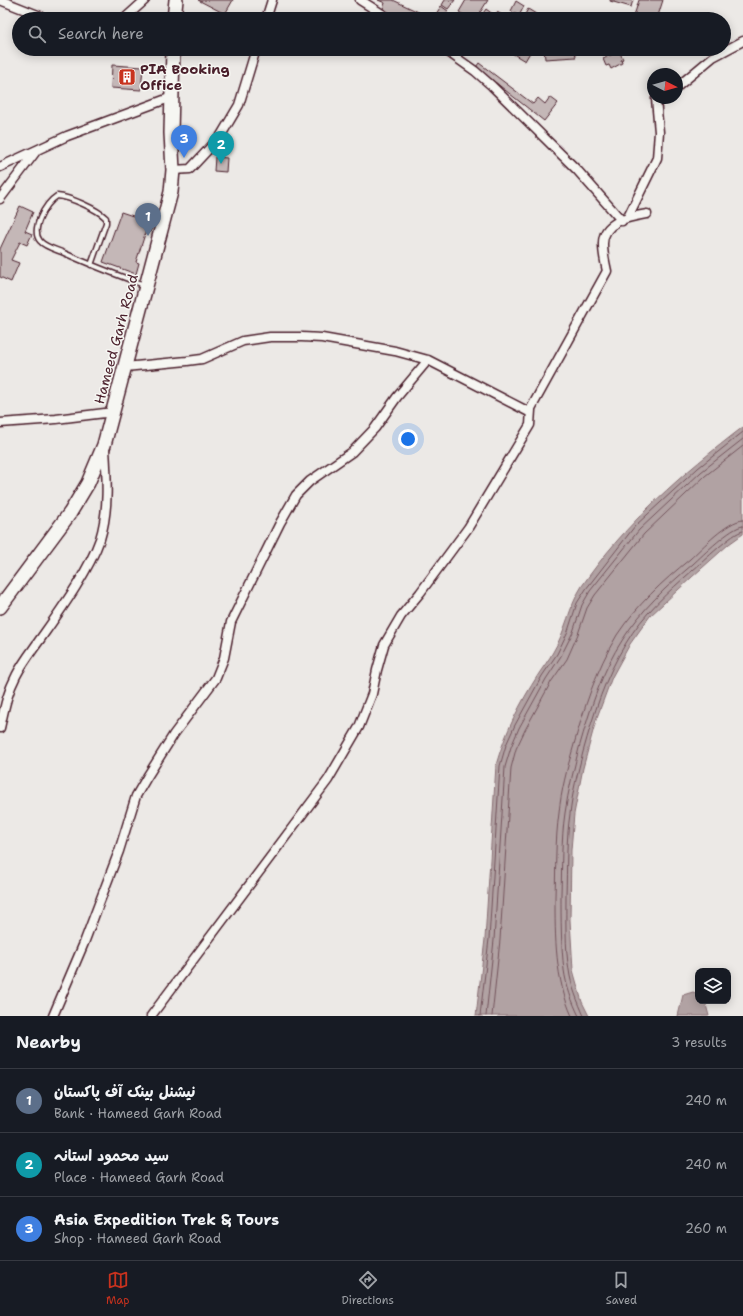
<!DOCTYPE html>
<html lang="en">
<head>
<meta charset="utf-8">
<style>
	:root { --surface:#171b24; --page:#242831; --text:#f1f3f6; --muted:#9ea1a6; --line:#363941; --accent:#c8321e }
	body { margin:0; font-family:"Shantell Sans","Playpen Sans Arabic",sans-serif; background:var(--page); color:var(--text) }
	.controls { position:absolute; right:12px; bottom:12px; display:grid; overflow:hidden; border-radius:8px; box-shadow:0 2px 10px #0003 }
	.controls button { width:36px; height:36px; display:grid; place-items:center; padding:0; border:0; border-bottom:1px solid var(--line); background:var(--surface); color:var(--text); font:20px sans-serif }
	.compass { position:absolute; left:647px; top:68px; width:36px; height:36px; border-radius:50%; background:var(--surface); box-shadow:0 2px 10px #0003; rotate:96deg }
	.you { position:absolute; left:408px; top:439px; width:14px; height:14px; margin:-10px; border:3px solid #fff; border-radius:50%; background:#1a73e8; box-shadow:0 0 0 6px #1a73e833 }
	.badge { display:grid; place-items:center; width:26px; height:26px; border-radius:50%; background:var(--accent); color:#fff; font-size:13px; font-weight:700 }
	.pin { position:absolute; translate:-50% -33px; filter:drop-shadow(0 1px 2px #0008) }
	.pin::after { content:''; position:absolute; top:21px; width:14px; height:12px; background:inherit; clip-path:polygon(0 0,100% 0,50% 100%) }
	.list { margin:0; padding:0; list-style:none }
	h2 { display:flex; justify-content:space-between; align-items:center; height:52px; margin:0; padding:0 16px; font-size:17px }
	h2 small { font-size:13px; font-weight:400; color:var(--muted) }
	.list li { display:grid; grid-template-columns:26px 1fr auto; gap:12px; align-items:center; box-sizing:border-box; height:64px; padding:0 16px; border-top:1px solid var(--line) }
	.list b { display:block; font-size:15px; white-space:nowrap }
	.list p { margin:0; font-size:13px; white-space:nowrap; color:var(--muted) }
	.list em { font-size:13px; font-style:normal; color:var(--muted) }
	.icon { flex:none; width:22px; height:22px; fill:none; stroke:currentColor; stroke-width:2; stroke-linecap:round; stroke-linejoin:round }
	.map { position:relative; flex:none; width:743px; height:1016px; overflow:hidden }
	.search { position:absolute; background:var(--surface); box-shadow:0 2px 10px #0003; left:12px; right:12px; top:12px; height:44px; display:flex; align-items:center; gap:10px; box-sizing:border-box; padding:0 14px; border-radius:22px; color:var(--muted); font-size:15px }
	.sheet { height:244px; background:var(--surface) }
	nav { display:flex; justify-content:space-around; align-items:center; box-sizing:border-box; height:56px; border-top:1px solid var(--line); background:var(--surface); font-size:11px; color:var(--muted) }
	nav a { display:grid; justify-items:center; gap:2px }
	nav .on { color:var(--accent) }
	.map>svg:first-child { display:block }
	.water { fill:#b1a2a3; stroke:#886e73 }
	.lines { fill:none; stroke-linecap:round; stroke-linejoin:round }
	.shore { stroke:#73535b; stroke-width:1 }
	.building { fill:#c4b7b7; stroke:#4a1f2b }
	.service-casing { stroke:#4a1f2b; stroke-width:7 }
	.minor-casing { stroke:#4a1f2b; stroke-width:11 }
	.trunk-casing { stroke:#4a1f2b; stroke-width:16 }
	.service { stroke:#f6f6f2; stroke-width:4 }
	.minor { stroke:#f6f6f2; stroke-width:8 }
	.trunk { stroke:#f6f6f2; stroke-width:13 }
	.labels { text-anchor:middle; stroke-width:3; stroke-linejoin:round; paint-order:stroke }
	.poi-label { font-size:14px; font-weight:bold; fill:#4a1f2b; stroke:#f6f6f2; text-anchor:start }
	.street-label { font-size:14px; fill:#4a1f2b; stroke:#f6f6f2 }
</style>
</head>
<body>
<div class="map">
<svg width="743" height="1016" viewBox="0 0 743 1016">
	<rect width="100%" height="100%" fill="#ece9e6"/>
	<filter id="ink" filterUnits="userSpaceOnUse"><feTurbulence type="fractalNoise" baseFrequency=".025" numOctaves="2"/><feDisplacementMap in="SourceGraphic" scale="8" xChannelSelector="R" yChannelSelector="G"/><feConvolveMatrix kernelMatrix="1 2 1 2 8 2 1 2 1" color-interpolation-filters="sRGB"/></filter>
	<g filter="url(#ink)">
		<!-- water -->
		<path class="water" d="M743 427V534L729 544 692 577 650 616 630 644 612 677 596 720 583 768 574 814 571 850 570 920 573 970 582 1002 589 1016H476L485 939 496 765C505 733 520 703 538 675 543 667 549 660 553 652 566 631 569 606 582 586 625 523 683 473 743 427Z
			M693 992 698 994V1001H705L709 1016H678L683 995Z"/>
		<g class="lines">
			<!-- shore -->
			<path class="shore" d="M480 1016 489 939 500 766 506 745 515 725 542 676 557 654 568 631 577 603 586 589 635 526 698 468 743 432
				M486 1016 494 940 505 767 511 747 519 728 546 679 561 656 573 632 582 605 590 591 639 530 701 472 743 439
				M492 1016 500 940 511 768 516 749 525 730 551 682 567 659 578 634 587 608 595 595 644 534 705 476 743 446
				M572 1016C555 979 555 937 555 897 556 869 555 841 559 813 561 791 567 769 573 748 584 708 596 670 617 635 637 605 662 582 690 559 702 548 727 521 743 520
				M579 1016C572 1002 566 985 564 970 561 945 561 919 561 894 562 867 561 840 565 813 568 791 574 769 579 748 590 710 601 672 623 639 642 609 666 587 693 564 703 555 731 527 743 526
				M584 1016C578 1002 571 986 569 970 565 948 566 918 566 895 567 868 566 840 570 814 572 793 578 772 583 752 594 713 605 677 626 643 643 614 668 592 693 570 703 562 733 532 743 531"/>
		</g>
		<!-- building -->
		<path class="building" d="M198 0H233L225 14Z
			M378 0H393L429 17V19H399L382 11 385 3Z
			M445 0H455L448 9 442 5Z
			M466 0H488L476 19H470L459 12Z
			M610 0H633L631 7 610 1Z
			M639 0H663L657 19H633Z
			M516 1 524 6 519 16 511 11Z
			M441 6 448 11 442 19H433Z
			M486 9 494 15 491 19H479Z
			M528 9 536 14 533 19 523 18Z
			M497 12 509 19H493Z
			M505 49H532L525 61Z
			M544 49H575L576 57 545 59Z
			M619 51 623 59 621 60 622 63 611 69 609 65 606 66 603 59Z
			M479 63 533 104 538 98 545 104 550 97 558 103 544 121 476 67Z
			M112 65 143 67 141 90 111 88Z
			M215 157 227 158 226 172 214 171Z
			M20 206 33 212 25 231 32 234 27 245 20 242 11 260 19 263 11 282 0 277V249Z
			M121 212 154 223 150 232 146 231 136 262 139 263 136 274 103 262Z"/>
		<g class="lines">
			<defs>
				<path id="service" d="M91 265 106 223V218C97 209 70 197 57 196 49 201 44 209 40 218 37 225 34 234 40 241 45 247 57 250 64 253 91 265 117 275 144 285"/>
				<path id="minor" d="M0 0 48 19
					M360 0 390 19
					M124 19 145 0
					M266 19 272 0
					M444 49 475 71 492 86 578 171 622 221
					M677 87 713 57 743 41
					M0 167 67 136 172 97
					M173 170 190 169 220 137 239 105 256 49
					M0 199 37 150
					M628 217 657 158 659 132 656 99 658 98
					M125 367 187 361 202 359 243 341 270 337H302L322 338 395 351 428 360 529 412 607 271C605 262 603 254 603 245 602 221 629 217 647 214
					M0 423 56 419 113 412
					M0 728C4 710 7 693 16 676 23 662 32 651 41 638 60 611 89 571 100 539 109 510 107 479 105 449
					M53 1016 84 943 119 851 136 796 147 777 174 734 216 678 224 658 231 622 280 523 296 495 310 481 352 452 375 428 397 397 428 360
					M151 1016 328 780 359 727 372 694 377 670 384 645 401 616 420 593 468 528 530 425 531 410"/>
				<path id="trunk" d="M174 19 176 0
					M0 607 70 513 88 483 104 445 171 192 173 170 171 133 173 49"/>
			</defs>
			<!-- service casing -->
			<use href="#service" class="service-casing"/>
			<!-- minor casing -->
			<use href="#minor" class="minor-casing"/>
			<!-- trunk casing -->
			<use href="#trunk" class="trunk-casing"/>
			<!-- service -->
			<use href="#service" class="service"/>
			<!-- minor -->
			<use href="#minor" class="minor"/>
			<!-- trunk -->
			<use href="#trunk" class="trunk"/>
		</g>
	</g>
	<!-- icons -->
	<defs>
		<symbol id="building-square" viewBox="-11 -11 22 22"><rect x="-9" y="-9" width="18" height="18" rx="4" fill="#c8321e" stroke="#f6f6f2"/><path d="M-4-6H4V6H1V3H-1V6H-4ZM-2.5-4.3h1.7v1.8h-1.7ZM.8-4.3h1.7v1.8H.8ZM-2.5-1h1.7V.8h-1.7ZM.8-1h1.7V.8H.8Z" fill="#fff"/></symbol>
	</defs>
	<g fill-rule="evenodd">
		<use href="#building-square" x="117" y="67" width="20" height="20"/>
	</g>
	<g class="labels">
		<!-- poi labels -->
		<g class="poi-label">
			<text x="140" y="74">PIA Booking<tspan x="140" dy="16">Office</tspan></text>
		</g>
		<!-- street labels -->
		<g class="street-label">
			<text transform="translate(116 339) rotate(-75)" y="5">Hameed Garh Road</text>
		</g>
	</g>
</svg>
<div class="controls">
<button><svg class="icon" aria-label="layers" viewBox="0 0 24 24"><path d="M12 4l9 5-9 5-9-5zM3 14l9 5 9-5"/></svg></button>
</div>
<svg class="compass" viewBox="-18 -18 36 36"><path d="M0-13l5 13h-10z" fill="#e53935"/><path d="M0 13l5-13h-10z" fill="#9ea1a6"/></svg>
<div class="you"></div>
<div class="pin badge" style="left:148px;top:236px;background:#5c6f8a">1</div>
<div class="pin badge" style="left:221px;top:164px;background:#0f9aa8">2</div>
<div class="pin badge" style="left:184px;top:158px;background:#3f7fe0">3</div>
<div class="search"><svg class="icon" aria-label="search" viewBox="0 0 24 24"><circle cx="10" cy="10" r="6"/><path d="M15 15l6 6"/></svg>Search here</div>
</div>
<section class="sheet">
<h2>Nearby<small>3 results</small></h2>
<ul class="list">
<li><span class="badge" style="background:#5c6f8a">1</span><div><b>نیشنل بینک آف پاکستان</b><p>Bank · Hameed Garh Road</p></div><em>240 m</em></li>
<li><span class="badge" style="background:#0f9aa8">2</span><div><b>سید محمود استانہ</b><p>Place · Hameed Garh Road</p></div><em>240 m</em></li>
<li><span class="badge" style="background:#3f7fe0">3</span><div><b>Asia Expedition Trek &amp; Tours</b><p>Shop · Hameed Garh Road</p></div><em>260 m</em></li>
</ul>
</section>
<nav>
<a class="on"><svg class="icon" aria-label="map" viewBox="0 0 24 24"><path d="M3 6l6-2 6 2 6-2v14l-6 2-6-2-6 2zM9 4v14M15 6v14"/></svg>Map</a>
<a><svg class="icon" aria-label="directions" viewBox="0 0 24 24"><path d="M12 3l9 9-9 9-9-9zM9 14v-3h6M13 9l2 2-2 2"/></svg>Directions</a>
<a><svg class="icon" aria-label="saved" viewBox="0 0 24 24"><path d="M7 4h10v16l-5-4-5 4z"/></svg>Saved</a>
</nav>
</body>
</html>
